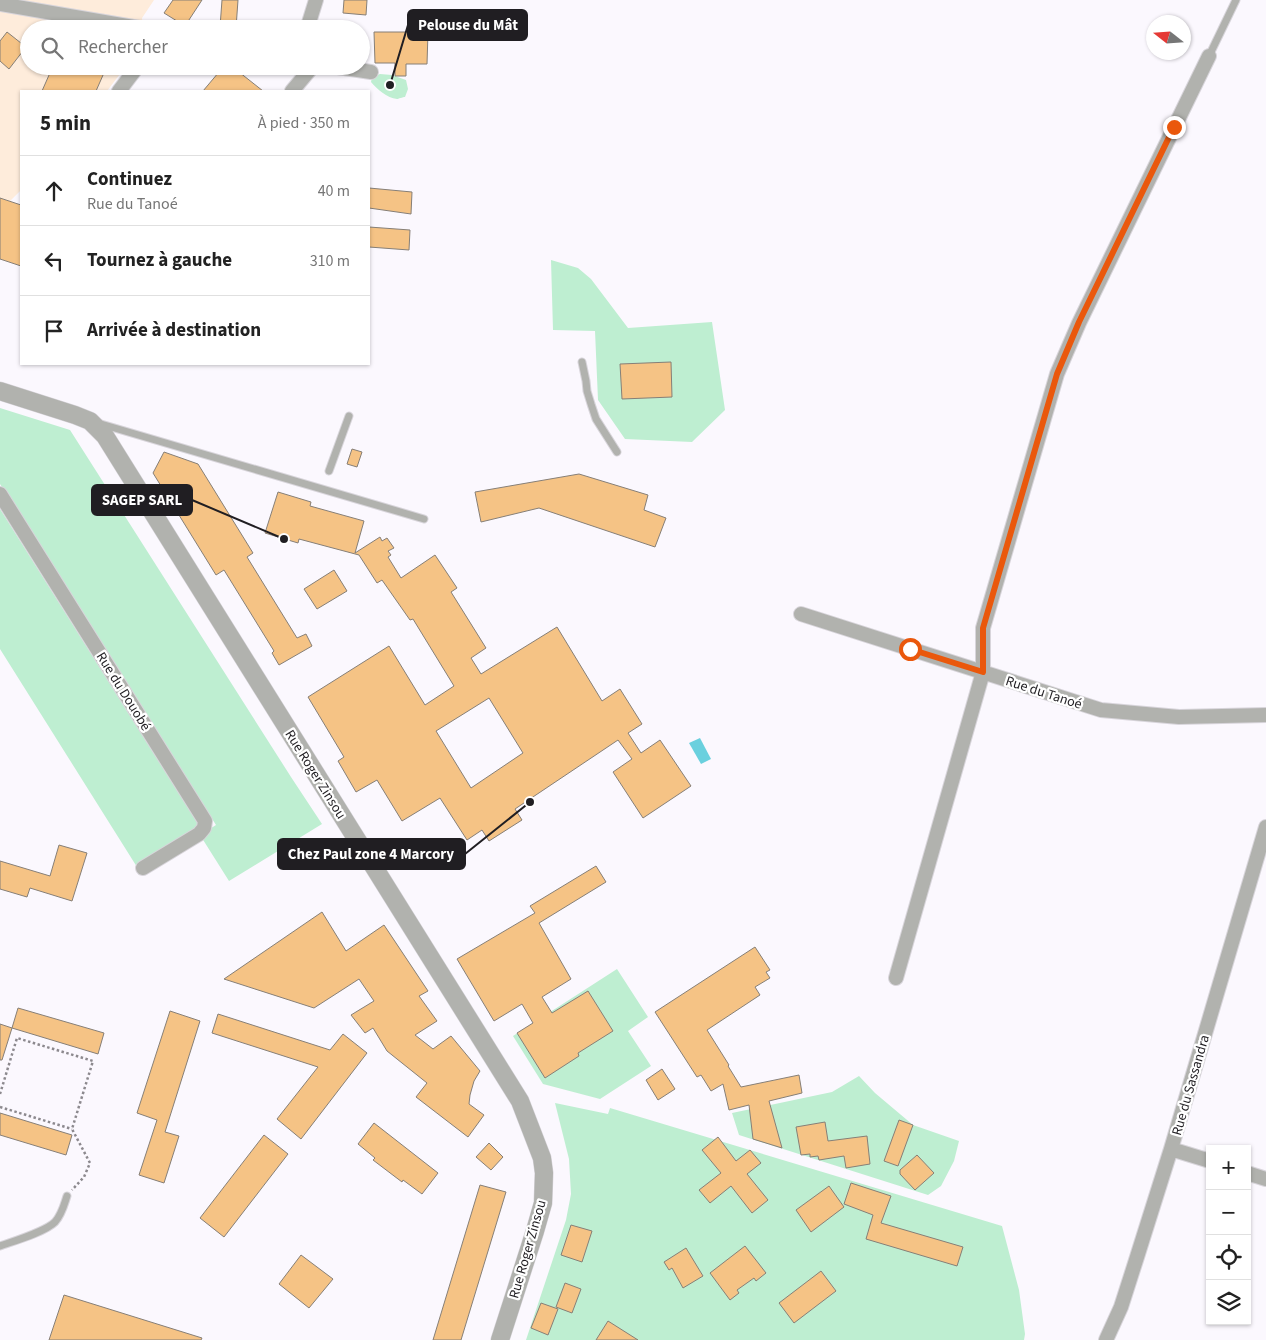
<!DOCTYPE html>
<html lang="fr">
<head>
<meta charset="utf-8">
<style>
	:root { --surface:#fff; --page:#f2f2f2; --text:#222; --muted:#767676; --line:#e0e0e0 }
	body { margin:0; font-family:"Source Sans 3",sans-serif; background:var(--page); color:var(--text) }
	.controls { position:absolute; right:15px; bottom:15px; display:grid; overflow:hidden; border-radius:0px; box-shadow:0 1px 4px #0004 }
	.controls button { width:45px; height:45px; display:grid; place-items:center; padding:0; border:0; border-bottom:1px solid var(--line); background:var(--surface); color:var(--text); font:25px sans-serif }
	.compass { position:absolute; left:1146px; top:15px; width:45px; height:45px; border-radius:50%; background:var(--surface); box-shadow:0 1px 4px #0004; rotate:287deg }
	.stop { position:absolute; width:15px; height:15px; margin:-11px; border:4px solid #ea580c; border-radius:50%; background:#fff }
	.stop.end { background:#ea580c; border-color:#fff; box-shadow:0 1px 5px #0008 }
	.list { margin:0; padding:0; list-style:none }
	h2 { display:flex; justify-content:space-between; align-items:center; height:65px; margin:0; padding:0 20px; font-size:21px }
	h2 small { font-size:16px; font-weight:400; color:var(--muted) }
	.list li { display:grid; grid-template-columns:32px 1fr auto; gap:15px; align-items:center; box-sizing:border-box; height:70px; padding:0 20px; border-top:1px solid var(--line) }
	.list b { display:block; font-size:19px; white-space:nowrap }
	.list p { margin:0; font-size:16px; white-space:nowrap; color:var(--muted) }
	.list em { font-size:16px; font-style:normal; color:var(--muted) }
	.icon { flex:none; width:28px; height:28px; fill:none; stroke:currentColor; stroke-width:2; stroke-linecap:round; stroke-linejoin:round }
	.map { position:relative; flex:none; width:1266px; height:1340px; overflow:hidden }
	.search { position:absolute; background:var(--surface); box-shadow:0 1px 4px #0004; left:20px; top:20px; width:350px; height:55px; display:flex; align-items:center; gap:12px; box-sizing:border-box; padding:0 18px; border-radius:28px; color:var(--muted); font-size:19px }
	.panel { position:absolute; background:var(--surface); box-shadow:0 1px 4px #0004; left:20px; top:90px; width:350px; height:275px; border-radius:0px }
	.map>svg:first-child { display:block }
	.commercial { fill:#feecdb }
	.green { fill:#beeed1 }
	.water { fill:#6ad0de }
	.building { fill:#f5c385; stroke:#867f77; fill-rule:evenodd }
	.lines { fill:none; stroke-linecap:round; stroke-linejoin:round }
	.service-casing { stroke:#d8d5db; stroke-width:9 }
	.minor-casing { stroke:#d8d5db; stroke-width:16 }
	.tertiary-casing { stroke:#d8d5db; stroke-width:19 }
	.path { stroke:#8c898e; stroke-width:2.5; stroke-dasharray:2.5 2.5; stroke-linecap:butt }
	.service { stroke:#b1b2ae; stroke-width:7 }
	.minor { stroke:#b1b2ae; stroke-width:14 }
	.tertiary { stroke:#b1b2ae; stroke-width:18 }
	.route { stroke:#ea580c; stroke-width:6 }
	.labels { text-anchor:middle; stroke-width:4.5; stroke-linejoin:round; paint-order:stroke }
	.street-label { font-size:14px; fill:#201e22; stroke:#fff }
	.leader { fill:none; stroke:#201e22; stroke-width:2 }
	.callout-dot { fill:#201e22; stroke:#fff; stroke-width:2 }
	.callout { fill:#201e22; stroke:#201e22; stroke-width:2 }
	.callout-label { font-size:15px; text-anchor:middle; font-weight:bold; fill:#fff }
</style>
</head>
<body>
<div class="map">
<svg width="1266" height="1340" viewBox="0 0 1266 1340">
	<rect width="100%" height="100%" fill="#fbf8fe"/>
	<!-- commercial -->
	<path class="commercial" d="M0 0H154L142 18 143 29H29V66H126L107 91H21V190L10 201 0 198Z"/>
	<!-- green -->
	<path class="green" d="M380 74 392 75 406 80 408 89 405 97C403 97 398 99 397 99 387 98 377 89 371 82L372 77Z
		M551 260 578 268 591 279 628 328 712 322 725 410 692 442 625 439 598 400 595 331 553 330Z
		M0 408 70 430 291 777 322 824 229 881 200 835 216 825 0 484Z
		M0 509 200 827 137 867 0 649Z
		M617 969 648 1017 628 1031 651 1066 600 1099 543 1084 513 1036Z
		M859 1076 875 1093 913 1125 959 1141 954 1161 941 1186 928 1195 739 1135 732 1113 832 1092Z
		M555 1103 608 1114 610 1108 1002 1226 1019 1290 1025 1334 1024 1340H526L566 1220 571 1194 569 1159Z"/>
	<!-- water -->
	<path class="water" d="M700 738 711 759 701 764 689 743Z"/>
	<!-- building -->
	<path class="building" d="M173 0H202L185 26 164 13Z
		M222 0H238L236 28 220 27Z
		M344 0H367L366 15 343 13Z
		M7 32 26 47 9 69 0 61V41Z
		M374 32H428L427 64H406V76H395V63H375Z
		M53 66H107L96 91H42Z
		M224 66H244L239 72 263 91H203Z
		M369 188 412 192 411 214 369 208Z
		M0 198 21 205V266L0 259Z
		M369 227 410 230 409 250 369 247Z
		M671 362 672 397 622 399 620 364Z
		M352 449 362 452 357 467 347 464Z
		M164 452 198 464 253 553 247 557 297 638 306 634 312 646 279 665 272 653 274 651 224 570 216 575 153 473Z
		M579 474 648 495 644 510 666 518 655 547 539 508 481 522 475 492Z
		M278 492 311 502 310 506 364 521 355 553 380 537 382 541 387 538 394 548 388 551 391 555 388 557 401 578 435 555 457 588 451 592 486 648 471 658 481 674 557 627 602 701 620 689 642 724 628 733 641 753 660 740 691 786 643 818 613 772 632 759 618 740 515 809 522 820 489 841 482 830 467 840 440 798 402 821 377 780 356 792 338 761 344 757 308 697 389 646 425 705 454 686 413 619 410 620 382 580 377 583 359 555 299 539 298 543 265 533ZM489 698 523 753 471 788 436 731Z
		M334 570 347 591 317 609 304 589Z
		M59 845 87 853 72 901 30 888 27 897 0 889V861L50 876Z
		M596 866 606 882 539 923 571 979 542 997 552 1013 588 991 613 1031 578 1053 579 1056 545 1078 517 1033 533 1023 522 1004 494 1021 457 959 535 913 530 906Z
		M322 912 346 951 384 925 428 991 419 996 437 1021 415 1035 433 1049 451 1036 480 1071 474 1081 470 1095 469 1104 484 1115 468 1137 416 1097 427 1083 387 1051 373 1028 365 1033 351 1015 374 1001 359 979 314 1008 224 979Z
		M755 947 770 970 766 972 770 978 755 987 760 995 707 1030 729 1065 728 1066 741 1087 799 1075 802 1093 769 1101 782 1148 753 1139 749 1105 729 1110 723 1084 711 1091 701 1075 697 1077 655 1012Z
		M18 1008 104 1033 98 1054 12 1028Z
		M170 1011 200 1021 165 1132 179 1136 164 1183 139 1175 157 1120 137 1113Z
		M218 1014 330 1050 343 1034 367 1053 301 1139 277 1119 318 1067 212 1033Z
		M0 1024 12 1028 2 1060H0Z
		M662 1069 675 1089 658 1100 646 1080Z
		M0 1113 72 1135 66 1155 0 1135Z
		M899 1120 913 1125 898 1166 884 1161Z
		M825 1122 828 1141 867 1136 870 1164 846 1168 844 1156 819 1160 818 1156 810 1157V1154L801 1155 796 1127Z
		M374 1123 438 1173 422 1194 403 1180 402 1182 373 1160 375 1158 358 1144Z
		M264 1135 288 1154 224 1237 200 1218Z
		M718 1137 736 1161 750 1150 761 1163 747 1174 768 1200 752 1213 731 1186 710 1203 699 1190 721 1173 702 1150Z
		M489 1143 503 1157 491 1170 476 1157Z
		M917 1155 934 1173 915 1190 900 1174V1170Z
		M851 1183 891 1196 881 1223 963 1247 957 1266 866 1239 873 1215 844 1204Z
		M480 1185 506 1192 461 1340H433Z
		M829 1186 844 1207 811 1232 796 1210Z
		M571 1225 592 1231 582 1262 561 1255Z
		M745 1246 766 1273 756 1281 754 1278 737 1290 739 1293 730 1300 710 1273Z
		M686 1248 703 1276 683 1288 672 1268 669 1270 664 1262Z
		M301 1255 333 1279 309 1308 279 1284Z
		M821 1271 836 1291 794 1323 779 1303Z
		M565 1283 581 1289 572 1313 556 1307Z
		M64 1295 202 1338 201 1340H49Z
		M541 1303 558 1309 548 1335 531 1328Z
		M608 1321 638 1340H596Z"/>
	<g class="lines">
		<defs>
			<path id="service" d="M1209 56 1236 0
				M582 362 586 381 587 391 591 404 596 419 617 452
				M101 424 424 519
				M329 471 349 416
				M0 1246C14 1241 45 1232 55 1222 62 1214 64 1205 67 1196"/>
			<path id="minor" d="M0 4 145 29
				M307 29 316 0
				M331 66 371 72
				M119 91 138 66
				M292 91 313 66
				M0 494 205 821 204 828 199 834 143 868
				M801 614 1101 710 1179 717 1266 715
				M896 978 983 672V628L1057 374 1079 323 1209 56
				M1171 1149 1210 1161
				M1247 1173 1266 1179
				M1106 1340 1121 1307 1137 1257 1171 1149 1266 827"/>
			<path id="tertiary" d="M0 391 75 415 90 421 105 436 520 1101 542 1158 544 1173 543 1203 535 1231 500 1340"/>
		</defs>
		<!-- service casing -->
		<use href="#service" class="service-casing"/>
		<!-- minor casing -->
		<use href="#minor" class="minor-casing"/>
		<!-- tertiary casing -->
		<use href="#tertiary" class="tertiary-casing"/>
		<!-- path -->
		<path class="path" d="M0 1094 17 1038 93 1061 72 1129 90 1163 84 1177 72 1190
			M0 1107 72 1129"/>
		<!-- service -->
		<use href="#service" class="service"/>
		<!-- minor -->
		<use href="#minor" class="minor"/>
		<!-- tertiary -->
		<use href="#tertiary" class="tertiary"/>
	</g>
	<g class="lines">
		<!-- route -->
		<path class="route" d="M910 649 983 672V628L1057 374 1079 322 1174 127"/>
	</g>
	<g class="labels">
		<!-- street labels -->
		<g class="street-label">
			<text transform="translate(124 691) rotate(58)" y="5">Rue du Douobé</text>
			<text transform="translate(1044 692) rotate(18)" y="5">Rue du Tanoé</text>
			<text transform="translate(316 774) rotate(58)" y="5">Rue Roger Zinsou</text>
			<text transform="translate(1190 1085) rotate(-74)" y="5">Rue du Sassandra</text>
			<text transform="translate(527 1249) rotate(-74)" y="5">Rue Roger Zinsou</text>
		</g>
	</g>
	<!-- callouts -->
	<path class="leader" d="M390 85L408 25M284 539L192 500M530 802L465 854"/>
	<g class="callout-dot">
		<circle cx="390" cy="85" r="5"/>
		<circle cx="284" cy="539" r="5"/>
		<circle cx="530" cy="802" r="5"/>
	</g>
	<g class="callout">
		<rect x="408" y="10" width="119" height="30" rx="5"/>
		<rect x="92" y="485" width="100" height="30" rx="5"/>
		<rect x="278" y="839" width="187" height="30" rx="5"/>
	</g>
	<g class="callout-label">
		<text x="468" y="30">Pelouse du Mât</text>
		<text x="142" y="505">SAGEP SARL</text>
		<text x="371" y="859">Chez Paul zone 4 Marcory</text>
	</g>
</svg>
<div class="controls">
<button>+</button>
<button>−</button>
<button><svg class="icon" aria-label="locate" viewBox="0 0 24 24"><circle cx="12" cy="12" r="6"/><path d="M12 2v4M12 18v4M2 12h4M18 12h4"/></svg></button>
<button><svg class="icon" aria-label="layers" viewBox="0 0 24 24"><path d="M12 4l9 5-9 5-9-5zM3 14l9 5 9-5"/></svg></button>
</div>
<svg class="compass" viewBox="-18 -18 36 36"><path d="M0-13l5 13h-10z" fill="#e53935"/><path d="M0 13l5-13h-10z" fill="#767676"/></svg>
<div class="stop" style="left:910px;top:649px"></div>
<div class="stop end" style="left:1174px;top:127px"></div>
<div class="search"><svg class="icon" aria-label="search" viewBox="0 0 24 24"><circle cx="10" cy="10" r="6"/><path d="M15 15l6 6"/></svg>Rechercher</div>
<section class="panel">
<h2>5 min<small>À pied · 350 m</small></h2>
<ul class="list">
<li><svg class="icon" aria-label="ahead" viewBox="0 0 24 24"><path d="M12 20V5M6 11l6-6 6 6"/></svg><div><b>Continuez</b><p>Rue du Tanoé</p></div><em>40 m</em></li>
<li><svg class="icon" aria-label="left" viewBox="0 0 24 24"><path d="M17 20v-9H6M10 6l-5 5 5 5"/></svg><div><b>Tournez à gauche</b></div><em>310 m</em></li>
<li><svg class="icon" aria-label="arrive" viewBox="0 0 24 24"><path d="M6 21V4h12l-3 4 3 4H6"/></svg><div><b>Arrivée à destination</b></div></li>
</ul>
</section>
</div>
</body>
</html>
